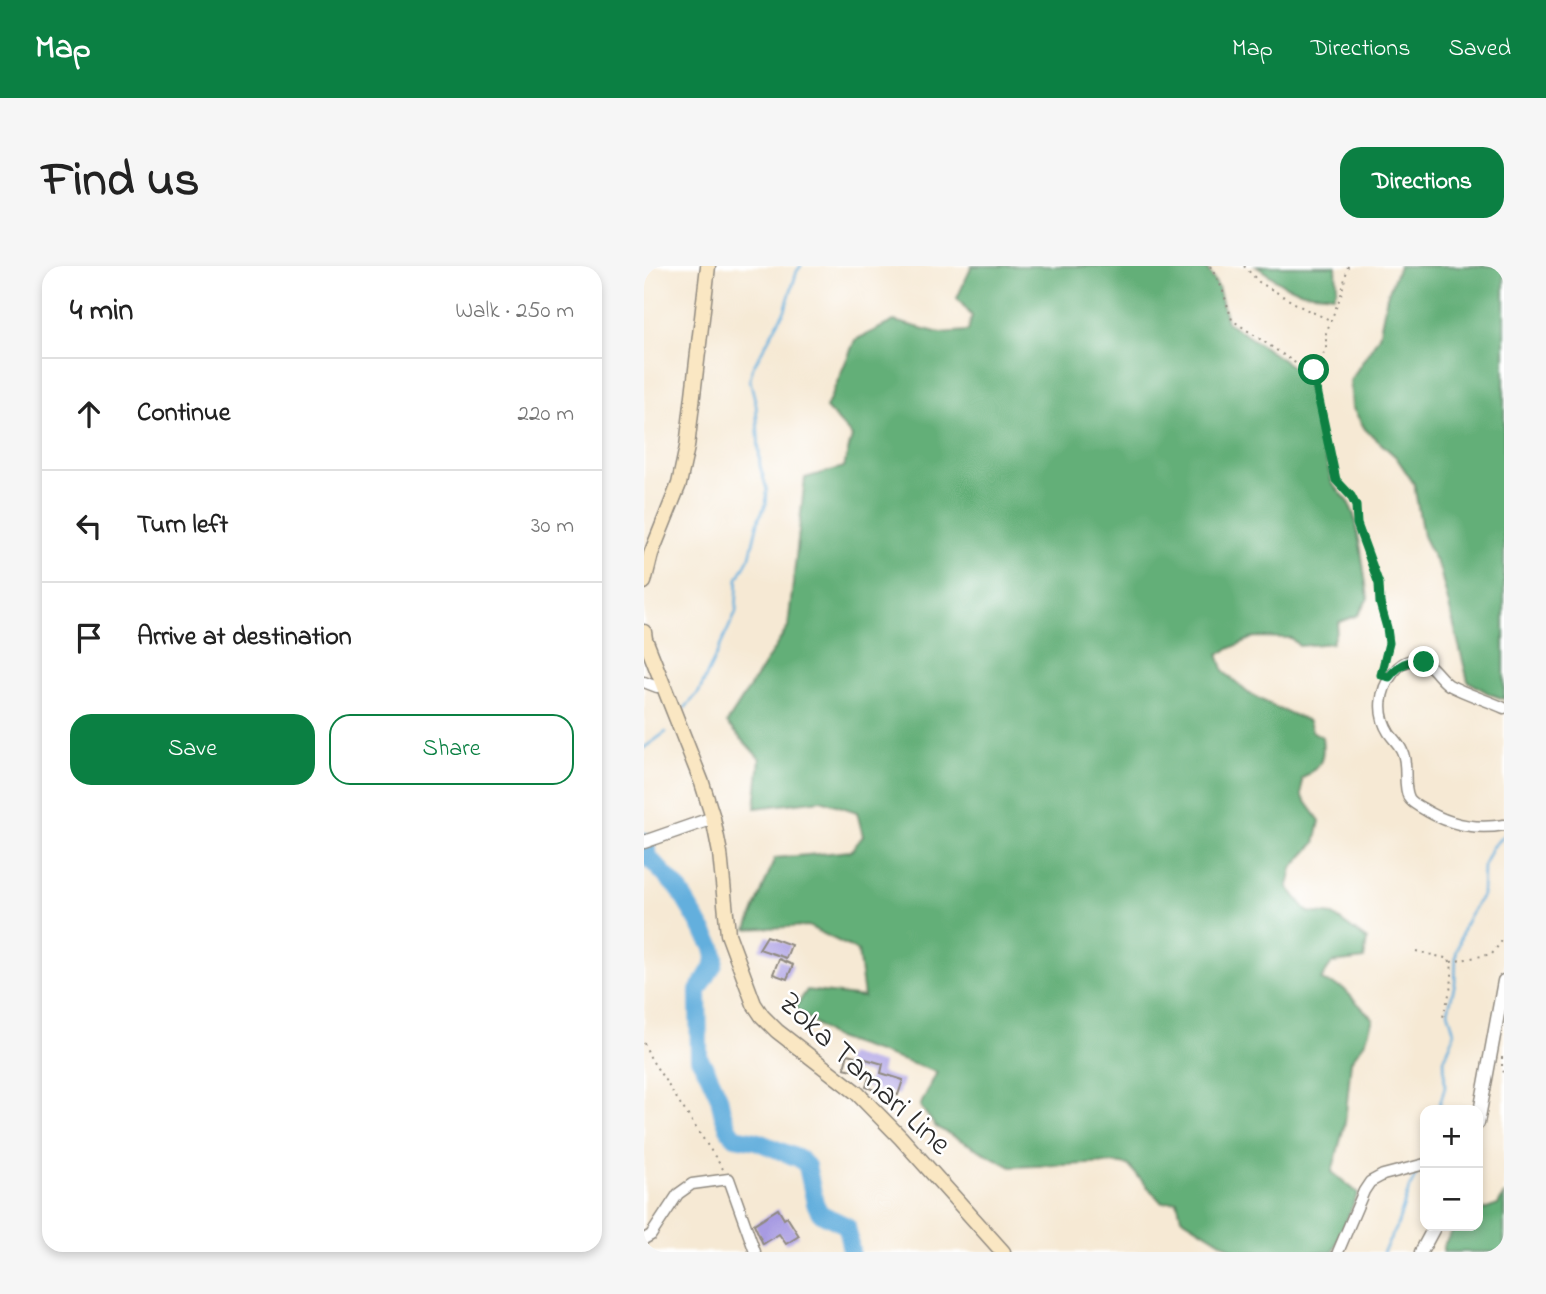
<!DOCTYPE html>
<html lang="en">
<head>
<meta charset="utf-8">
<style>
	:root { --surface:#fff; --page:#f6f6f6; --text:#222; --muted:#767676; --line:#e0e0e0; --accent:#0b8043 }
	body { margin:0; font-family:"Indie Flower",sans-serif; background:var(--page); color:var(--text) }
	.controls { position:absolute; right:21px; bottom:21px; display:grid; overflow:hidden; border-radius:14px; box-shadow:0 4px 10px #0003 }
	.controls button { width:63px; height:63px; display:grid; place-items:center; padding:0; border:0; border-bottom:2px solid var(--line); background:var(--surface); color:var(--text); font:35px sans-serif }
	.stop { position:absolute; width:21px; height:21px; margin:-16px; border:5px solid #0b8043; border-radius:50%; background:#fff }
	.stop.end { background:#0b8043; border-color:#fff; box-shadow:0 2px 7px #0008 }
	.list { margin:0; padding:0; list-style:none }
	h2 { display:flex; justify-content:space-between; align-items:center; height:91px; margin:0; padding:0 28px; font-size:30px }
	h2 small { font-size:23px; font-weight:400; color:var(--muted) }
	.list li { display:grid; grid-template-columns:46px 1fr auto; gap:21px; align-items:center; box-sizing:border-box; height:112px; padding:0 28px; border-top:2px solid var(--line) }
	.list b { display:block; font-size:26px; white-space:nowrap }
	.list em { font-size:23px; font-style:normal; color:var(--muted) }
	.actions { display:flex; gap:14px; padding:21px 28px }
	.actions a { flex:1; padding:16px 0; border:2px solid var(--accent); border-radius:21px; text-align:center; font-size:24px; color:var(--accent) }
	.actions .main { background:var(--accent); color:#fff }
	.icon { flex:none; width:38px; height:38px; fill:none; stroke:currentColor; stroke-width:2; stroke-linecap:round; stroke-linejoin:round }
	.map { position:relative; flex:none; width:860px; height:986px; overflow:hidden; border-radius:21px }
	header { display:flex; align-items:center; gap:42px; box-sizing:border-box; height:98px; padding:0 35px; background:var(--accent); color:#fff }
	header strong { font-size:33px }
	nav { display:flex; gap:38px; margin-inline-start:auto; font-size:24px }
	.intro { display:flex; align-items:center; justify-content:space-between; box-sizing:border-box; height:168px; padding:0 42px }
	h1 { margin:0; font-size:49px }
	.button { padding:18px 32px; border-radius:21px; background:var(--accent); color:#fff; font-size:24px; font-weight:700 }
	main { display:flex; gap:42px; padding:0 42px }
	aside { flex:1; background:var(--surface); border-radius:21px; box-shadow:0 4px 10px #0003 }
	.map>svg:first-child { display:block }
	.forest { fill:#63af78; stroke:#476d52; stroke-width:2 }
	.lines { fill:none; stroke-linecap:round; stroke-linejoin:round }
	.stream { stroke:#64afdd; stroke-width:2.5 }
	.river { stroke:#64afdd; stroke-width:18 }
	.building { fill:#a89be2 }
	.minor-casing { stroke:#908a80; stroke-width:13 }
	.tertiary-casing { stroke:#908a80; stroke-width:15 }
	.secondary-casing { stroke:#908a80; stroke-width:17 }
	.path { stroke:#908a80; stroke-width:2; stroke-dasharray:2 5; stroke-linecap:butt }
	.minor { stroke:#fff; stroke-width:10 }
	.tertiary { stroke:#fff; stroke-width:12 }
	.secondary { stroke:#fae7c3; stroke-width:14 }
	.route { stroke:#0b8043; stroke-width:9 }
	.labels { text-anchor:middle; stroke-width:5; stroke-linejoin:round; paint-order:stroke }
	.street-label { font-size:32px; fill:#2b2b2b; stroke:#fff }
</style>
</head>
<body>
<header>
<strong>Map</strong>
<nav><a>Map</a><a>Directions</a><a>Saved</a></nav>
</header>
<div class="intro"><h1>Find us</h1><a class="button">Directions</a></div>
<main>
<aside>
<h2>4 min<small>Walk · 250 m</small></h2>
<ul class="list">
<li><svg class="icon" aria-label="ahead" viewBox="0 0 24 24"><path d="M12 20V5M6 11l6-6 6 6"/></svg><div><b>Continue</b></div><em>220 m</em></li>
<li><svg class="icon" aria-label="left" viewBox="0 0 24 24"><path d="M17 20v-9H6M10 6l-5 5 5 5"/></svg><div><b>Turn left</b></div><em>30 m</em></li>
<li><svg class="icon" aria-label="arrive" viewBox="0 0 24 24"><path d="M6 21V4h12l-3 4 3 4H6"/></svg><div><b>Arrive at destination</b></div></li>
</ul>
<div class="actions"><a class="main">Save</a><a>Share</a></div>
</aside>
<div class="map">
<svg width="860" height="986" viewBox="0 0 860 986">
	<rect width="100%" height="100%" fill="#fff"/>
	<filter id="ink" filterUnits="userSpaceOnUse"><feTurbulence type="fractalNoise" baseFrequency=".0143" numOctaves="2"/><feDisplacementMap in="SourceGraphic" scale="14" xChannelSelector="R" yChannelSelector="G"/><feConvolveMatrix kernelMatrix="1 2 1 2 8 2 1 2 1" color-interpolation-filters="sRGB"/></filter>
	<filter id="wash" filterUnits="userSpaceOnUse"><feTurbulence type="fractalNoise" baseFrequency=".00686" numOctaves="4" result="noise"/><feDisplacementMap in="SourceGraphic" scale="28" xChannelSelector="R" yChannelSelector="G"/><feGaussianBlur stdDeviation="1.57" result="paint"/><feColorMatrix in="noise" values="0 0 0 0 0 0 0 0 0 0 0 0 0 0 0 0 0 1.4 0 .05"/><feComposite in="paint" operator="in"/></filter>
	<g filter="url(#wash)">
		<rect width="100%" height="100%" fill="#f6e9d4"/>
		<!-- forest -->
		<path class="forest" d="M328 0H561L574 21 583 56 661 109 688 217 704 235 710 249 717 284 724 332 714 349 695 356 688 377 655 380 647 372 610 371 574 388 580 406 604 427 633 442 665 455 668 465 678 471C681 496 677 499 658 513V530L676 555 671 577 648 602 644 621 664 646 689 649 723 674 720 693 688 697 677 714 699 722 729 753 721 776 707 795 701 857 688 906 714 927 689 986H593L537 951 533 935 518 937 484 899 469 897 367 901 292 861 276 840 293 806 189 771 151 742 163 724 220 731 214 685 164 660 103 663 131 592 207 585 219 570 213 546 177 534 111 542 116 493 83 457 144 361 161 212 200 201 208 170 182 142 211 74 250 55 296 67 324 65 328 50 313 32Z
			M612 0H692L693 21 690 29 659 26 640 19Z
			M755 0H860V433L846 428 824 415 796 304 779 270 770 218 752 191 721 163 708 141 706 115 735 70 743 30Z
			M860 928V986H799V980L812 960H834V946L854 939Z"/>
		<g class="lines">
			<!-- stream -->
			<path class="stream" d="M41 442 55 426 92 346 94 312 106 290 115 252 122 238 123 224 116 200 112 138 106 114 108 103 141 44 153 5 157 0
				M0 482 22 466
				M794 844 801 821 800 794 809 772 810 766 804 745 811 717 812 688 820 660 826 648 838 629 839 601 847 582 860 569
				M739 986 752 963 765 923 775 903"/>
			<!-- river -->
			<path class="river" d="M0 575 6 593 35 624 69 681 71 692 70 698 54 725 55 792 64 807 75 831 78 846 85 864 91 871 112 875 156 893 163 900 171 937 176 947 203 960 207 986"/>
		</g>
		<g id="blocks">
			<!-- building -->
			<path class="building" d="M123 670 147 679 142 692 115 683Z
				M135 693 149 699 143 713 129 708Z
				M204 788 239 798 237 807 259 814 254 829 234 823 233 825 222 821 226 808 200 802Z
				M134 943 140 953 143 951 155 970 142 978 135 968 119 978 110 958Z"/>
		</g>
	</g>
	<g filter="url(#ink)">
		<use href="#blocks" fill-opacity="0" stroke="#908a80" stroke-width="2"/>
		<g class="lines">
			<defs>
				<path id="minor" d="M0 416 13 421 19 419
					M860 442C842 434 822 428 805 419 793 411 788 395 771 394 762 394 754 400 749 407 735 425 733 448 745 467 749 473 755 478 758 485 765 499 758 518 765 532 768 537 773 539 778 542 803 558 831 564 860 559
					M0 973 7 969 34 928 48 918 85 913 111 986
					M694 986 720 925 726 916 739 909 781 898"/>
				<path id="tertiary" d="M0 576 69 552
					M834 857 860 715
					M777 986 791 960"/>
				<path id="secondary" d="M0 316 7 288 35 218 43 181 64 0
					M0 366 1 373 58 517 69 552 76 587 84 668 110 738 118 750 133 765 213 827 257 872 359 986"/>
			</defs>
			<!-- minor casing -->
			<use href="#minor" class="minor-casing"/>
			<!-- tertiary casing -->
			<use href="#tertiary" class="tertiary-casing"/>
			<!-- secondary casing -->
			<use href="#secondary" class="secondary-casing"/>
			<!-- path -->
			<path class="path" d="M566 0 578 22 588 54 669 109
				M600 0 615 16 659 42 686 54
				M704 0 697 29 682 67V84L670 104V110L692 214 707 230 712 240 713 258 735 319 736 337 743 362 745 377 739 402
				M772 685 805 693C813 711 803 733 799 751
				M807 696 848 688 860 672
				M0 777 7 793 79 903
				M858 791V801L860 807"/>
			<!-- minor -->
			<use href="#minor" class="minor"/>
			<!-- tertiary -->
			<use href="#tertiary" class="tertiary"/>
			<!-- secondary -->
			<use href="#secondary" class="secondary"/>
		</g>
	</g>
	<g class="lines" filter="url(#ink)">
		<!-- route -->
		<path class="route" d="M670 104V110L692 214 707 230 712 240 713 258 735 318 736 337 743 362 745 377 737 409 745 411C755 399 764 393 780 396"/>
	</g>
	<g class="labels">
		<!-- street labels -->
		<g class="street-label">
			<text transform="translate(222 806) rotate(43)" y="11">Zoka Tamari Line</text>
		</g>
	</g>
</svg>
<div class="controls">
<button>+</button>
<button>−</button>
</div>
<div class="stop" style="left:670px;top:104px"></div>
<div class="stop end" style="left:780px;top:396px"></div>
</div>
</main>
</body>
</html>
